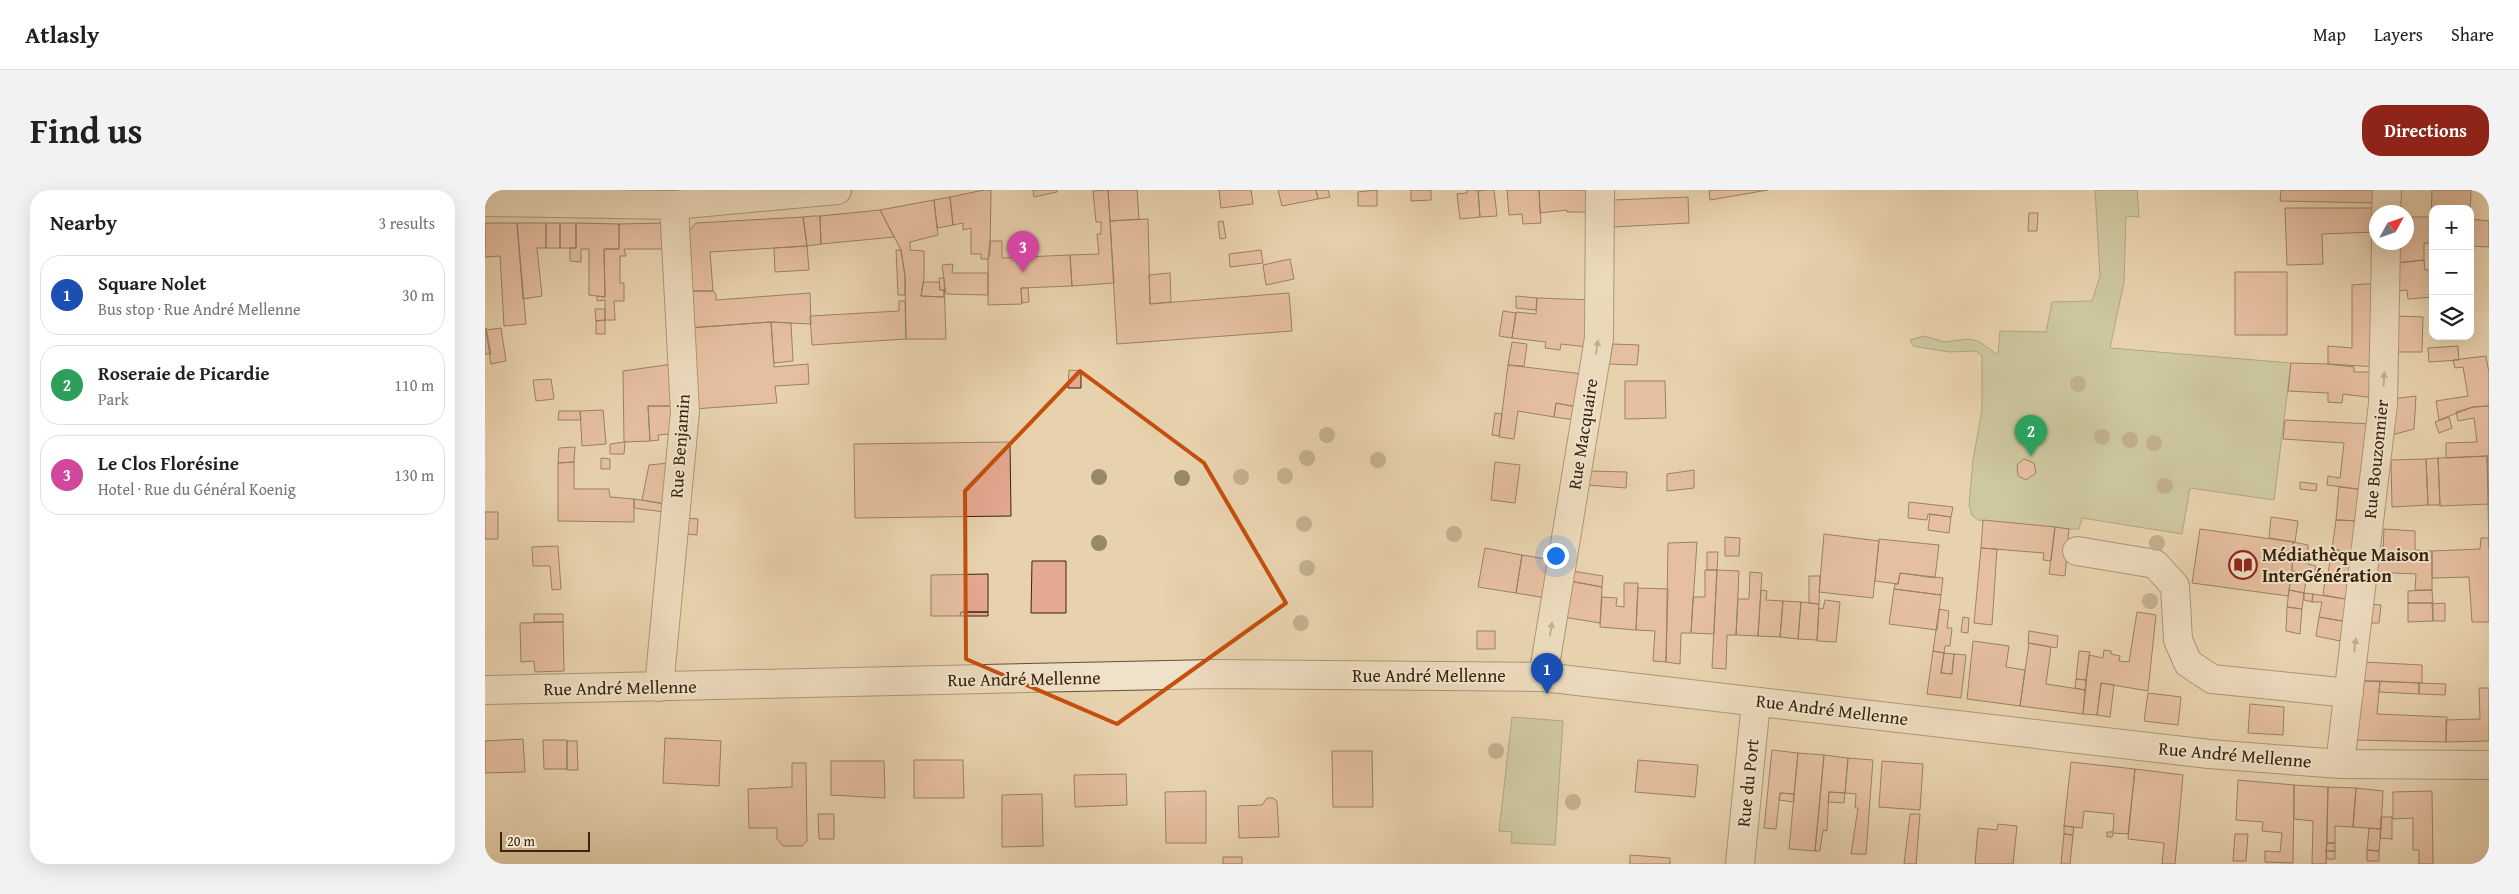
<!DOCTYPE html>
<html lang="en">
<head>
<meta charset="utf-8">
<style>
	:root { --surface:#fff; --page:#f2f2f2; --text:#202124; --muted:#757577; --line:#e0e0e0; --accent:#8f2418 }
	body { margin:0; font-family:"Gentium Book Plus",serif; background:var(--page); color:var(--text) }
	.controls { position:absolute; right:15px; top:15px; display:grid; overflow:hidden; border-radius:10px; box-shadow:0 5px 20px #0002 }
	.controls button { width:45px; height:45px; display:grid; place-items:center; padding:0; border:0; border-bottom:1px solid var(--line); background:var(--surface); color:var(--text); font:25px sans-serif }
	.compass { position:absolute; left:1884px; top:15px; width:45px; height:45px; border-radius:50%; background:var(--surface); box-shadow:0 5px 20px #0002; rotate:50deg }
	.scale { position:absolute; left:15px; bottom:12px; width:90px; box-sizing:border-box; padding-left:5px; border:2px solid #37250e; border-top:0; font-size:14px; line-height:18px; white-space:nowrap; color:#37250e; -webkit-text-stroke:4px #f0e2ca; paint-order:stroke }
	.you { position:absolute; left:1070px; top:365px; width:18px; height:18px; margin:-12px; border:4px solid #fff; border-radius:50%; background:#1a73e8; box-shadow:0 0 0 8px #1a73e833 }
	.badge { display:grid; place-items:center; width:32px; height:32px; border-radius:50%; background:var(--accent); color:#fff; font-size:16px; font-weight:700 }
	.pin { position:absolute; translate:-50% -41px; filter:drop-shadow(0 1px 2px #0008) }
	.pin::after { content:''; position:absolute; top:26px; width:18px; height:15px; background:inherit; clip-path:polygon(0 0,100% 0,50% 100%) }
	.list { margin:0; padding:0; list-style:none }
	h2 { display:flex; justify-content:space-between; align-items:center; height:65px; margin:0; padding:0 20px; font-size:21px }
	h2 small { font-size:16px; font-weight:400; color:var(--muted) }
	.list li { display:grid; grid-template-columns:32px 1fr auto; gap:15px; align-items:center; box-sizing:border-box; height:80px; margin:0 10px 10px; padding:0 10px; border:1px solid var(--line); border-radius:20px }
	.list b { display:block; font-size:19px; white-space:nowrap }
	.list p { margin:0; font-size:16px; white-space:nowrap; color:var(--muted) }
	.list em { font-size:16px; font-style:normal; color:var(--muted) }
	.icon { flex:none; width:28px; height:28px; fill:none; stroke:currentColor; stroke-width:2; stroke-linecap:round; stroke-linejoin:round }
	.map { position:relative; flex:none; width:2004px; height:674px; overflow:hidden; border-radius:20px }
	header { display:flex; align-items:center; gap:30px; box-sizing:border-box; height:70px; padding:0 25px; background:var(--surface); border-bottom:1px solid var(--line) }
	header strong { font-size:24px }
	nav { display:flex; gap:28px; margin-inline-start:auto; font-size:18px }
	.intro { display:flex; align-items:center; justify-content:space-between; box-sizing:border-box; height:120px; padding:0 30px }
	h1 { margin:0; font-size:35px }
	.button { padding:12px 22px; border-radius:20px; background:var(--accent); color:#fff; font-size:18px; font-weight:700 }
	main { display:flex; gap:30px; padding:0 30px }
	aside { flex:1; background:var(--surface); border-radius:20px; box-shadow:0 5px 20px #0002 }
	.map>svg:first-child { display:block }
	.green { fill:#afbd8f; stroke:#73714e }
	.building { fill:#e5a891; stroke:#37250e }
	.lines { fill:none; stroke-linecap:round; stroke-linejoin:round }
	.minor-casing { stroke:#635036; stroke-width:30 }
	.minor { stroke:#f0e2ca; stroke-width:28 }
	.tree { fill:#978868 }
	.oneway { fill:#94846c }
	.marked { fill:none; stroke:#c54f0c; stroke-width:4; stroke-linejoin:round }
	.labels { text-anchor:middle; stroke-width:4; stroke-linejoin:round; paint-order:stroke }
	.street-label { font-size:18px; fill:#37250e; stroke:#f0e2ca }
	.poi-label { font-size:18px; font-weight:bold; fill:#37250e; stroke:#f0e2ca; text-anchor:start }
</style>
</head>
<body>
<header>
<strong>Atlasly</strong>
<nav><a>Map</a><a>Layers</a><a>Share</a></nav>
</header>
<div class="intro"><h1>Find us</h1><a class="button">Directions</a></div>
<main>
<aside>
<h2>Nearby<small>3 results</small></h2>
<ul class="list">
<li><span class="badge" style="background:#1a4fb4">1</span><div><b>Square Nolet</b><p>Bus stop · Rue André Mellenne</p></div><em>30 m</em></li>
<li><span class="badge" style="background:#2e9e5b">2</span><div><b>Roseraie de Picardie</b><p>Park</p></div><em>110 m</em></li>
<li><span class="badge" style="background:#d1479c">3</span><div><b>Le Clos Florésine</b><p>Hotel · Rue du Général Koenig</p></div><em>130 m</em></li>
</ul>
</aside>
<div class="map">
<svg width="2004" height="674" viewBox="0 0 2004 674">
	<rect width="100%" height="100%" fill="#e8d2ae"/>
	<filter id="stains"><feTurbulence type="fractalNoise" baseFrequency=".004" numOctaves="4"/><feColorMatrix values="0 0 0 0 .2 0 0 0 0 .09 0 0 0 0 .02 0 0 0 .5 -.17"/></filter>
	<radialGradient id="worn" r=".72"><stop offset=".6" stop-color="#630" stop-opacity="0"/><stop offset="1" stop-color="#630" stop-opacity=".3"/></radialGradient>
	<!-- green -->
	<path class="green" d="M1610 0H1652L1654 27 1641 26 1639 92 1625 158 1806 173 1789 310 1705 298 1697 344 1597 328 1594 339H1584L1493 330 1487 325 1484 315 1488 270 1497 220V166L1491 161 1464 162 1428 156 1425 150 1439 146 1460 152 1482 149 1493 151 1513 165 1515 141 1561 142 1567 112 1607 111 1615 86Z
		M1027 527 1078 531 1070 655 1026 653 1027 642 1014 641Z"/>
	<!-- building -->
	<path class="building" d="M499 0H506L505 64 503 69H496V64H486V38L478 40V33L468 35 465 7Z
		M548 0H572V2L549 7Z
		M623 0 629 93 587 96 585 65 614 64 612 44H616V32H611L608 1Z
		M623 0H652L654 29 625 31Z
		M734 0H766L768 14 736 18Z
		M793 0H831L833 9 797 16Z
		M831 0H843L845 7 833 9Z
		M892 0V16H873V2Z
		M926 0H946V10L926 11Z
		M982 0H993L995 27 975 29 972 4 982 3Z
		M1001 0H1009L1012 26 995 27 993 1Z
		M1022 0H1054L1056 33 1038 34 1037 24 1024 25Z
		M1054 0H1107L1109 22H1082V20L1055 23Z
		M1229 0H1283L1225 10 1224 1Z
		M1796 0H1893L1891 13 1795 11Z
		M1947 0H1986L1985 19H1948V27H1946Z
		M465 7 468 35 452 38 449 10Z
		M1203 7 1204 33 1128 37V10Z
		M449 10 453 45 425 52V60L439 61V89L436 106 459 107V100H455L454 88H459L461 149H421L420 86 416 60 395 20Z
		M1800 18H1890V42L1837 44 1838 74 1802 75Z
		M395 20 409 47 336 54 335 26Z
		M1544 23H1553L1552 41H1543Z
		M328 26H335L336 54 322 56 318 27Z
		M318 27 322 56 225 62 228 101H201L198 48 211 33Z
		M1922 27H1948V53H1939V70L1911 73 1910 52H1922Z
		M663 29 665 114 804 103 807 141 632 154 625 31Z
		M1985 29 2004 31V57L1985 56Z
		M738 31 741 48 735 49 733 32Z
		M0 33H32L41 134 19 136 15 66 0 67Z
		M32 33H61V58H52L57 106 38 109Z
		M61 33H75V58H61Z
		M75 33H91V58H75Z
		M91 33 134 34V59H119L120 107 104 105V59H96V72L85 71V58H91Z
		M180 33 181 59H139L141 66H135V93H139V111H129L130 130H120V110L112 111V106L120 107 119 59H134V34Z
		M505 51H517V68L585 65 587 96 536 98 537 114 503 115V70Z
		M322 56 324 80 290 82 289 58Z
		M411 60H416L420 86V105H413Z
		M776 60 778 73 745 77 744 64Z
		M805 69 809 89 781 95 778 75Z
		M1939 70 1940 80H1948V107L1923 109 1922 100 1911 101V73Z
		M468 74 467 83H503V105L461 104 457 75Z
		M1750 82H1802V145H1750Z
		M685 83 686 112 665 114 664 85Z
		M438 92H454L455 100H459V107L436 106Z
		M1894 93 1893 177 1843 174V156L1867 158V95Z
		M536 98H543L544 112 537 113Z
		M201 101H228L231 104V110L325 103 326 134 286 132 203 138Z
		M1031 106 1052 108 1051 120 1031 118Z
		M1052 108 1107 110 1103 157 1076 154 1075 160 1060 158 1061 152 1027 148 1031 122 1051 124Z
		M414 111H420L421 149 327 155 325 126 414 121Z
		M110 119H120V130L111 131Z
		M1018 121 1031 123 1027 148 1014 146Z
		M1911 126 1938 127 1937 162H1910Z
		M120 130V144H111V131Z
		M286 132 289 177 323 174 324 194 290 196 292 213 209 219 203 138Z
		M286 132 306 133 308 171 289 173Z
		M1 138 6 164H0V139Z
		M16 138 21 171 6 174 1 140Z
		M1027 152 1042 154 1039 176 1023 175Z
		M1128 154 1154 155 1152 175 1124 174Z
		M1973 156 1974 170 1944 172 1943 158Z
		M2001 166 2004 183V216L1988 217 1954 230 1951 211 1983 206 1978 177 1970 178 1968 170Z
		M1806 173 1843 174 1869 177V182H1893L1890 208 1858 204 1857 213 1843 212V203L1803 201Z
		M188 174V216H163L165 251 139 252 138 181Z
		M1023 175 1098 184 1092 217 1071 213 1069 227 1033 221 1029 249 1014 247Z
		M584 180 596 181V198H583Z
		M66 189 69 209 51 211 48 190Z
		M1140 191H1180L1181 228 1140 229Z
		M1931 206 1929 239 1903 246 1907 209Z
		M1071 213 1092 217 1090 230 1069 227Z
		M163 216H188L186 244 173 245 174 250 165 251Z
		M2004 216V266L1961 268V253L1992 252 1989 228 1973 231 1971 222 1988 217Z
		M118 220 121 254 97 256 95 221Z
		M74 221H95L96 230H73Z
		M1010 223 1017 224 1014 246 1007 245Z
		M1964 227 1967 238 1954 243 1950 232Z
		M1800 230 1888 234 1881 300 1842 295 1843 286 1855 288 1859 253 1798 249Z
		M140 252 139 264H125V254Z
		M525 252 526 326 370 328 369 254Z
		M90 257 89 272 73 273 74 258Z
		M2002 266H2004V359Z
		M2002 266 2004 314 1955 316 1953 268Z
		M116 268 125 269V279H116Z
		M1953 268 1955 315H1943L1941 269Z
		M1539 269 1549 273 1551 283 1541 290 1533 286 1532 275Z
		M1941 269 1943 315 1907 317 1906 270Z
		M89 272V299H124L125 307 149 309V332L73 331V273Z
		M1010 272 1035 275 1030 313 1006 310Z
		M184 273 180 314 157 310 164 275Z
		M1209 280V298L1182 301V284Z
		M1104 281 1142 282 1141 298 1102 295Z
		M1815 292 1832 294 1831 301 1815 299Z
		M1854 297 1881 300 1877 331 1851 330Z
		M149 309 180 314 179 322 149 318Z
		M1424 312 1468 317 1466 327 1443 324 1442 330 1423 328Z
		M0 322H13V349H0Z
		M1445 324 1466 327 1464 343 1443 340Z
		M1786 327 1813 331 1810 352 1784 348Z
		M202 328 213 329 212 345 201 344Z
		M1498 330 1570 337 1566 371 1558 370 1559 363 1496 358Z
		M1851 330 1877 331 1874 364 1847 359Z
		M1570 337 1584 339 1580 386 1564 384Z
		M1715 339 1808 352 1807 381 1803 406 1707 393Z
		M1899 339 1930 341V360L1947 361V400H1930L1931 384 1888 382 1891 359 1898 360Z
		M1339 344 1394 351 1388 408 1334 402Z
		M1240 347 1255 348 1254 366H1240Z
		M1996 348H2004V432H1987L1984 387 1947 388V361L1995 359Z
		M1394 349 1454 355 1450 388 1415 383 1413 394 1390 391Z
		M1212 352 1206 443H1196L1195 474 1181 472 1183 353Z
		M1808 352 1823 355V374L1831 376 1830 381 1822 379V384L1807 381Z
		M73 356 76 399 67 400 65 376H48L47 357Z
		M1000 358 1037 365 1031 403 993 397Z
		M1496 358 1512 359 1507 435 1489 433Z
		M1847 359 1874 364 1870 388 1843 383Z
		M1222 362H1233L1232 380H1222Z
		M1037 365 1067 370 1061 408 1031 403Z
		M547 371H581V423H546Z
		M1822 379 1870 388 1866 410 1838 405 1840 390H1821L1819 403 1804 400 1807 381 1822 384Z
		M1220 380H1232L1229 444 1206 443 1208 407H1220Z
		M1232 380 1254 381 1251 445H1242L1241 479 1227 478Z
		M1087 381 1118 386 1117 397 1085 391Z
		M1265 382 1277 383 1273 446 1251 445 1253 409H1264Z
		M1415 383 1458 388 1456 405 1409 399 1410 394H1413Z
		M503 384V422H476L475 426H446V385Z
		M1324 386H1335L1334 414 1324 413Z
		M1084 391 1117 397 1115 433 1078 427Z
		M1139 393H1153L1151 440 1115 437 1117 407 1132 408 1131 416 1139 417Z
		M1153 398 1183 399 1181 472 1168 471 1170 441 1151 440Z
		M1409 399 1456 405 1452 440 1404 434Z
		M1276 400 1282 401 1281 410 1298 411 1295 447 1273 446Z
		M1804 400 1819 403 1817 419 1802 417Z
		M1947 400 1948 413H1923V401Z
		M1819 403 1828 404 1827 412 1819 410Z
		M1828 404 1866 410 1863 432 1834 427 1837 412H1827Z
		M1340 410 1355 412 1351 452 1332 451 1334 418 1338 419Z
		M1298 411 1316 412 1313 449 1295 447Z
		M1316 412 1334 414 1332 450 1313 449Z
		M1923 413H1948V431L1923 432Z
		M1960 413V431H1948L1947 414Z
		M1885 414 1896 415 1894 433H1882Z
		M1802 417 1817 419 1815 444 1801 441Z
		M1454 419 1464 421 1462 438H1467L1465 456H1460L1459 463 1448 461Z
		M476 422H503V426H475Z
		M1652 422 1671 425 1663 501 1616 493 1612 525 1598 524 1604 465 1618 468 1619 460 1626 461V464L1635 466 1634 471 1644 472Z
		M49 424H78V432H49Z
		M1478 427 1484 428 1483 443 1476 442Z
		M1834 427 1863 432 1860 452 1831 446Z
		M78 432 79 481 50 482 49 471 36 472 35 433Z
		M992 441H1010V459H992Z
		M1544 441 1573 446 1572 458 1543 453Z
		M1488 451 1524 456 1521 477 1540 480 1535 516 1482 509Z
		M1544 453 1566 457 1561 494 1600 500 1598 524 1535 516Z
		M1448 461 1459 463 1456 483 1467 484 1469 464 1481 465 1476 508 1442 504Z
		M1594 461 1605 462 1601 490 1591 489Z
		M1459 463 1469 464 1467 484 1456 483Z
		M1878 472 1937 475V493L1878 491Z
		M1591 489 1601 490 1600 500 1590 498Z
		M1878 491H1895L1892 524 1962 527 1961 552 1870 550Z
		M1895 491 1934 493V504L1894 502Z
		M1616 493 1629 495 1625 527 1612 525Z
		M1934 493 1961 494 1960 505 1934 504Z
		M1994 498H2004V551L1961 552V530L1995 529Z
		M1663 503 1696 507 1693 535 1659 531Z
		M1765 514 1799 517 1798 545 1763 543Z
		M180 548 236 551 234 596 178 593Z
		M38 549 40 582 0 583V551Z
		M58 550H82V579H59Z
		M82 551H92L93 580H82Z
		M1287 560 1313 563 1309 604 1295 603 1291 639 1279 638Z
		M847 561H887L888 617H848Z
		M1313 563 1339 565 1330 661 1304 659Z
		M1339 565 1363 568 1360 603 1344 602 1342 641 1338 640 1335 661H1330Z
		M1363 568 1388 570 1381 664H1366L1373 618H1370L1371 604 1360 603Z
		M429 570H478L479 608H429Z
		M1153 570 1213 575 1210 607 1150 602Z
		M346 571H399L400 608 346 605Z
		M1397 571 1438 574 1435 620 1394 617Z
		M1586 572 1650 579 1643 644 1628 643 1627 647H1622V642H1628L1629 624 1599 621 1597 638 1579 636Z
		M307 573H321L322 651 317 656H298L292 649V638H264L263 599 307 597Z
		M1650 579 1698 585 1690 674H1677L1679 653 1643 649Z
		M641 584 642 615 590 617 589 585Z
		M1753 590 1809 595 1808 673 1780 672V661L1795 662 1797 643 1777 641 1778 632 1751 630Z
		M1809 595 1843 597 1841 674H1827L1828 631 1809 629Z
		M1843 597 1871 598 1868 637 1850 636V653H1842Z
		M1871 598 1898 601 1896 639 1868 637Z
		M721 601V653H681L680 602Z
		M1947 601 1948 674H1934V660H1928V628L1908 629V602Z
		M1344 602 1360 603 1359 613 1343 612Z
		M1295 603 1309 604V612L1294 610Z
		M557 604 558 656 517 657V605Z
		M782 608H788L792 611 794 647 754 648 753 616 777 615Z
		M333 624H349V649H334Z
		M1425 624H1435L1431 674H1419Z
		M1896 627H1907V649L1895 648Z
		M1513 634 1532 636 1528 674H1490L1493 638 1512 640Z
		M1579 636 1589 637 1588 645 1579 644Z
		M1884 638 1896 639 1894 661 1882 660Z
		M1579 644 1588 645 1585 674H1576Z
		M1750 644H1763L1761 671H1748Z
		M1842 653H1850V661H1841Z
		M1882 660 1894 661V671H1882Z
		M1841 661H1850V669H1842Z
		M1145 665 1185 668V674H1145Z
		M738 667H757V674H738Z"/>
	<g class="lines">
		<defs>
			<path id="minor" d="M0 12 189 15 352 0
				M1901 22 1902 0
				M1592 361 1670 374 1690 396 1693 450 1703 473 1727 489 1864 503
				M1058 487 1114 148 1115 0
				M174 497 200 222 189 15
				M0 500 729 484 1058 487 1724 564 1855 574 2004 575
				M1855 574 1898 214 1901 52
				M1255 674 1271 512"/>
		</defs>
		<!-- minor casing -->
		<use href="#minor" class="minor-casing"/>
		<!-- minor -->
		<use href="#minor" class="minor"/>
	</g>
	<!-- trees -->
	<g class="tree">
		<circle cx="1593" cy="194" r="8"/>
		<circle cx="842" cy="245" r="8"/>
		<circle cx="1617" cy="247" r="8"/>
		<circle cx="1645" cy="250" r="8"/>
		<circle cx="1669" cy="253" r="8"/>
		<circle cx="822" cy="268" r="8"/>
		<circle cx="893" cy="270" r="8"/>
		<circle cx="800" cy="286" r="8"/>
		<circle cx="614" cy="287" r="8"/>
		<circle cx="756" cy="287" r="8"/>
		<circle cx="697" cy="288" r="8"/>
		<circle cx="1680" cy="296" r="8"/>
		<circle cx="819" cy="334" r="8"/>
		<circle cx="969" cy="344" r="8"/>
		<circle cx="614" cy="353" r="8"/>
		<circle cx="1672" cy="353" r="8"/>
		<circle cx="822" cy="378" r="8"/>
		<circle cx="1665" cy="411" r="8"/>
		<circle cx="816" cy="433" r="8"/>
		<circle cx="1011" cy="561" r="8"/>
		<circle cx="1088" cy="612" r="8"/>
	</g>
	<!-- one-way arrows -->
	<defs><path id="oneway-solid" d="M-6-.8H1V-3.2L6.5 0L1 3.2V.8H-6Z" transform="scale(1.25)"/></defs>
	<g class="oneway">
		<use href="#oneway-solid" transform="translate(1112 157) rotate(-81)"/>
		<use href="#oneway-solid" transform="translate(1899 189) rotate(-87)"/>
		<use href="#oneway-solid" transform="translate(1066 439) rotate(-81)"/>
		<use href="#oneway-solid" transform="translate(1870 455) rotate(-83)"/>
	</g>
	<!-- marked area -->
	<path d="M0 0H2004V674H0ZM595 181 719 273 801 413 632 534 481 469 480 301Z" fill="#e8d2ae" fill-opacity=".55" fill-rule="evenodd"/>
	<path class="marked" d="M595 181 719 273 801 413 632 534 481 469 480 301Z"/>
	<!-- icons -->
	<defs>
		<symbol id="library-ring" viewBox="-11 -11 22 22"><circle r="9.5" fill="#f0e2ca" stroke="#8f2418" stroke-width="1.5"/><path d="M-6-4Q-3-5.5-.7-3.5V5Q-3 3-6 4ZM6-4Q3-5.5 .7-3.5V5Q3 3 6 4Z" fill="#8f2418"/></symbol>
	</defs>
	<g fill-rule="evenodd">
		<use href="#library-ring" x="1742" y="359" width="32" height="32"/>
	</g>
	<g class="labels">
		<!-- street labels -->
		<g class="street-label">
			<text transform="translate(1098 244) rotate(-81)" y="6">Rue Macquaire</text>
			<text transform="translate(195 256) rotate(-86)" y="6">Rue Benjamin</text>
			<text transform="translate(1891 269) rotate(-84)" y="6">Rue Bouzonnier</text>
			<text x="944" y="492">Rue André Mellenne</text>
			<text transform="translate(539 489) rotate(-1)" y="6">Rue André Mellenne</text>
			<text transform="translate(135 498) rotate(-1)" y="6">Rue André Mellenne</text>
			<text transform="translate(1347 520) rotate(7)" y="6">Rue André Mellenne</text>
			<text transform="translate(1750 565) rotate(5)" y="6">Rue André Mellenne</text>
			<text transform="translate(1263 593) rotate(-84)" y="6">Rue du Port</text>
		</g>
		<!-- poi labels -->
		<g class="poi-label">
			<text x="1777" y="371">Médiathèque Maison<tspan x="1777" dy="21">InterGénération</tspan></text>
		</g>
	</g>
	<rect width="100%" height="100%" filter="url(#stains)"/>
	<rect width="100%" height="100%" fill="url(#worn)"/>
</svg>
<div class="controls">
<button>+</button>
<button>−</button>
<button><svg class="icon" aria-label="layers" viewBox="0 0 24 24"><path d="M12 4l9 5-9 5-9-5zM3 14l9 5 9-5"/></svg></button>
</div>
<svg class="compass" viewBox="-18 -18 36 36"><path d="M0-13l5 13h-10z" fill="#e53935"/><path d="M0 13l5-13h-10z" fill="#757577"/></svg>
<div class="scale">20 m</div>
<div class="you"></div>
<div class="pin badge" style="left:1062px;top:504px;background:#1a4fb4">1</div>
<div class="pin badge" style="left:1546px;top:266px;background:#2e9e5b">2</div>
<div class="pin badge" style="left:538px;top:82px;background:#d1479c">3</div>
</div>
</main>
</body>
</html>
